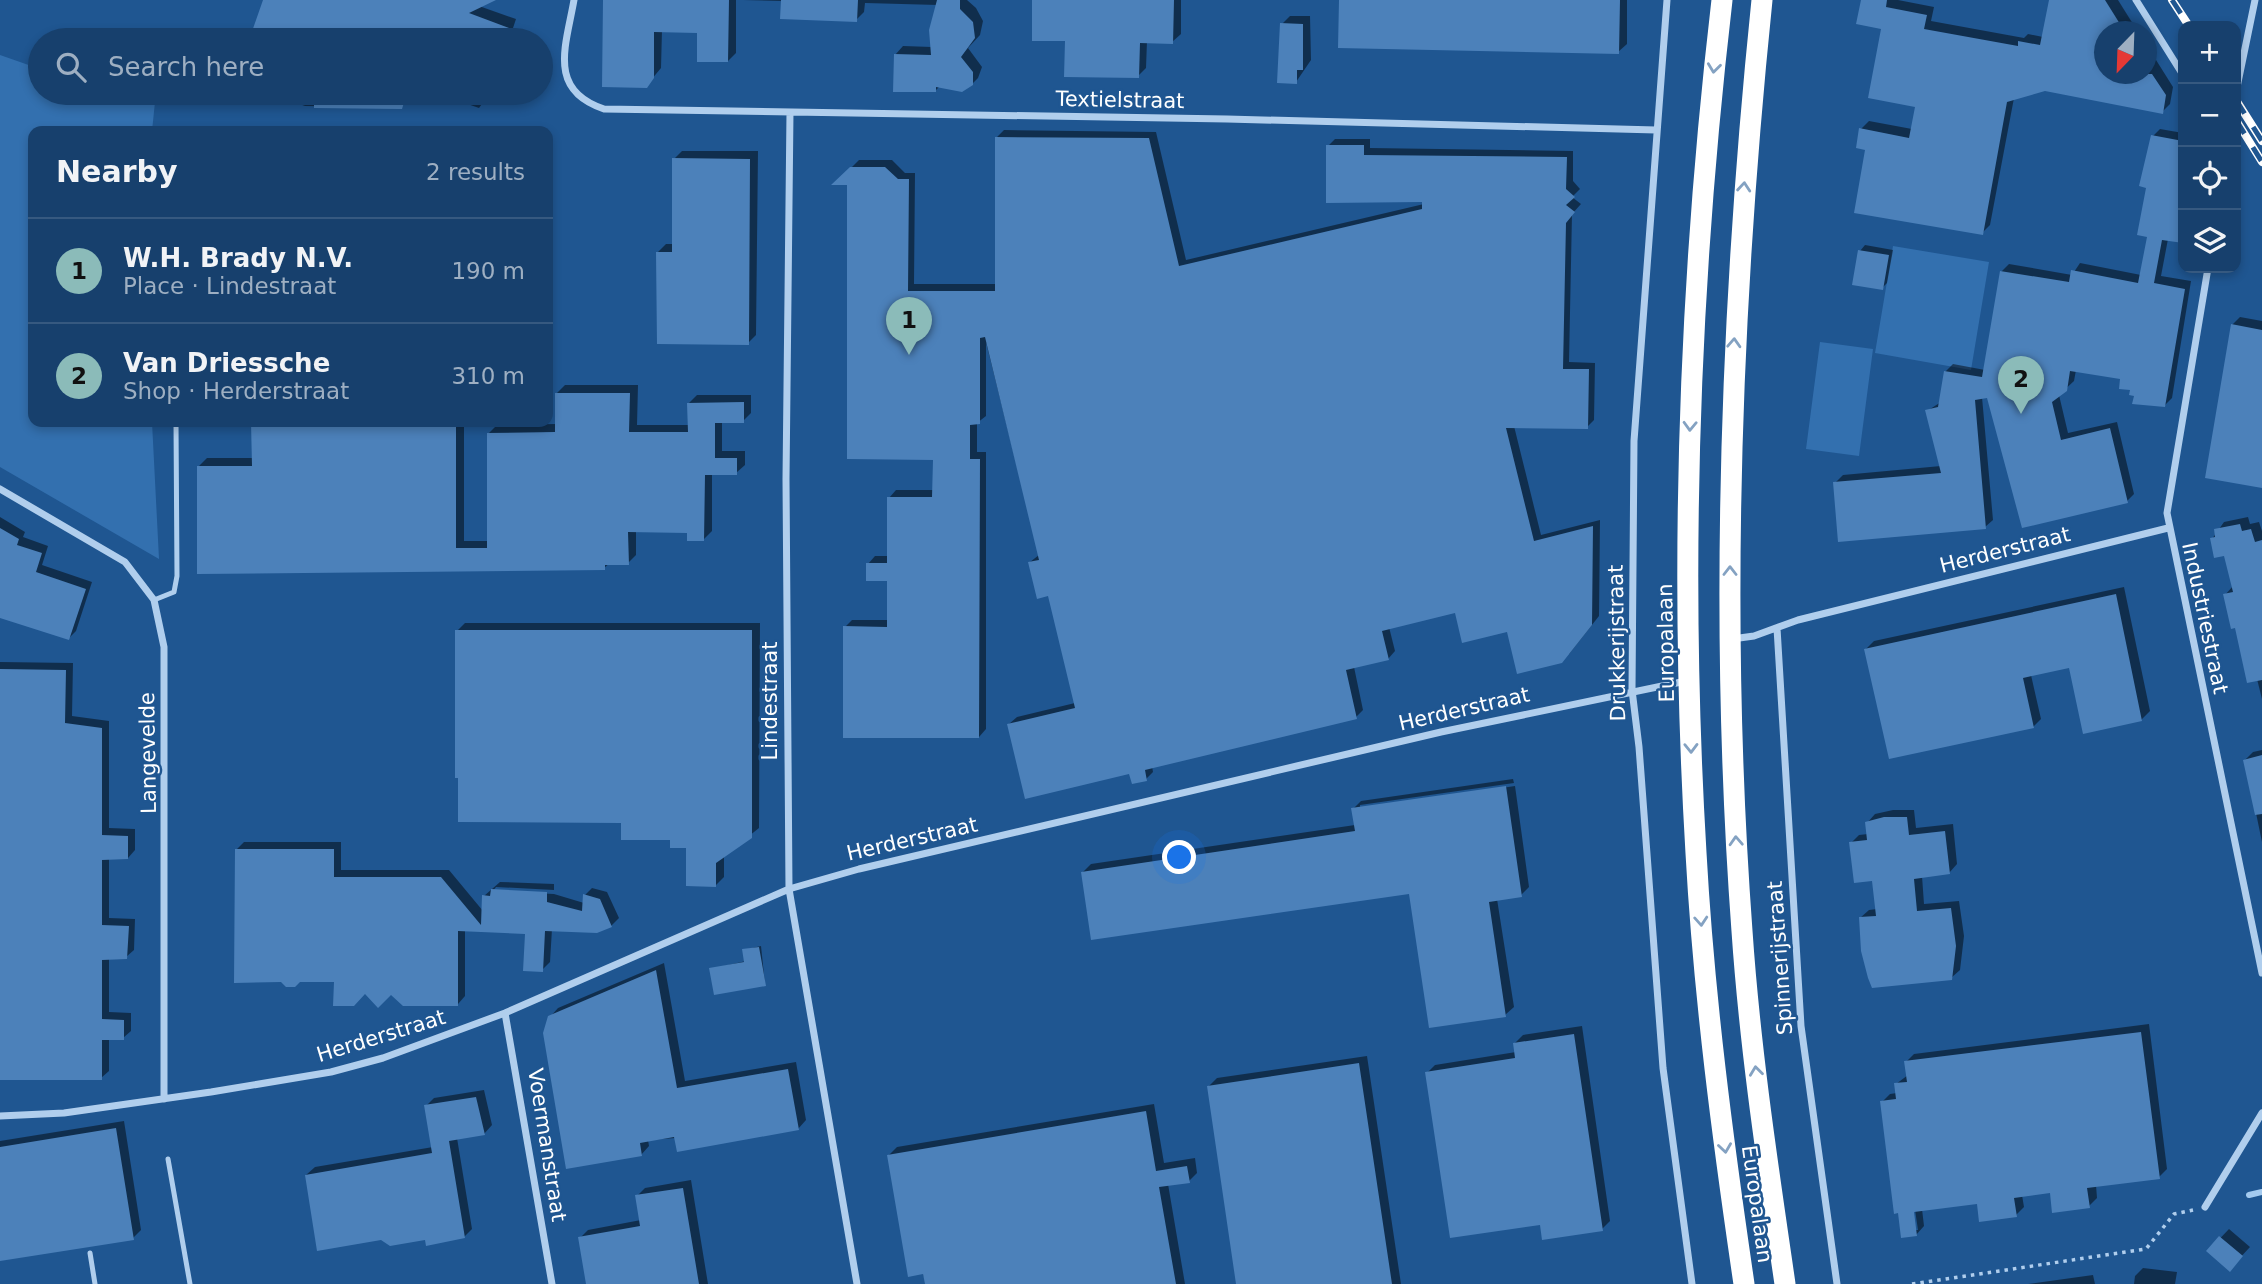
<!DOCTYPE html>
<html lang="en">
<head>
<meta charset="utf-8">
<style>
	:root { --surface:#17406d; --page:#204772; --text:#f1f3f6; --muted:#9eafc2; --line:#365980; --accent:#8bbbb9 }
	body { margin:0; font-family:"DejaVu Sans",sans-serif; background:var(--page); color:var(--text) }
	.controls { position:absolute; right:21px; top:21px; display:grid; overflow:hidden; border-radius:14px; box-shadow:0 4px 10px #0003 }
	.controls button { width:63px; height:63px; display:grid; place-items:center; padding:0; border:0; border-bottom:2px solid var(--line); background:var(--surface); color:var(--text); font:35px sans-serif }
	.compass { position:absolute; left:2094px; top:21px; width:63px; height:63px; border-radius:50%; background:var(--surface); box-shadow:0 4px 10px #0003; rotate:203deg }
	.you { position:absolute; left:1180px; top:858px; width:24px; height:24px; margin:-18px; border:5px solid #fff; border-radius:50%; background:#1a73e8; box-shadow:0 0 0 10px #1a73e833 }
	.badge { display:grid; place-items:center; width:46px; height:46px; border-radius:50%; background:var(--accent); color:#111; font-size:23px; font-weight:700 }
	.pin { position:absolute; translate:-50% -58px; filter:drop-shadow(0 2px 4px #0008) }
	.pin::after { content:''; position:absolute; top:37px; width:24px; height:21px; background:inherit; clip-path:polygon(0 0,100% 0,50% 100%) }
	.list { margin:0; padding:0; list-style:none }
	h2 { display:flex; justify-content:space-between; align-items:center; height:91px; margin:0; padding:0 28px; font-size:30px }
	h2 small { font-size:23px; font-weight:400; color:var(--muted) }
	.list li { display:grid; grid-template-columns:46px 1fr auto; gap:21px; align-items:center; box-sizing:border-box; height:105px; padding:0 28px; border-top:2px solid var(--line) }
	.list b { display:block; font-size:26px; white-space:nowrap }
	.list p { margin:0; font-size:23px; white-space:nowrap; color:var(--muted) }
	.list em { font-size:23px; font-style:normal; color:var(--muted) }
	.icon { flex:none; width:38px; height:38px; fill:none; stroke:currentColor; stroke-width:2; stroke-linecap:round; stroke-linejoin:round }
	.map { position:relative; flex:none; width:2262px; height:1284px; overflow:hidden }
	.search { position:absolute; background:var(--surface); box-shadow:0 4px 10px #0003; left:28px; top:28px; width:525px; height:77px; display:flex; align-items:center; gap:18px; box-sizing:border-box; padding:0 24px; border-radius:38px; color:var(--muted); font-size:26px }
	.panel { position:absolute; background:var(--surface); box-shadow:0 4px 10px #0003; left:28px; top:126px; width:525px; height:301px; border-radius:14px }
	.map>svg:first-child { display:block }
	.green { fill:#3370af }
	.shadow { fill:#0007; fill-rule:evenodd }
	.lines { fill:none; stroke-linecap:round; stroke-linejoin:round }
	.stream { stroke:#a4caef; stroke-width:6 }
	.building { fill:#4c81ba }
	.path { stroke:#b0ceed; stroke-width:3.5; stroke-dasharray:3.5 5; stroke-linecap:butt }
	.lane { stroke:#b0ceed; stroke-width:5 }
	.street { stroke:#b0ceed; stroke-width:7 }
	.highway { stroke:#fff; stroke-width:21 }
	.rail-casing { stroke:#fff; stroke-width:8 }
	.rail { stroke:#1f5691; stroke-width:5; stroke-dasharray:16; stroke-linecap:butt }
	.oneway { stroke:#84a2c2 }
	.labels { text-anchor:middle; stroke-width:5; stroke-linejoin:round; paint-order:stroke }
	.street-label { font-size:21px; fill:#fff; stroke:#1f5691 }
</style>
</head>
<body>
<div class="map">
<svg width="2262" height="1284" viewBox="0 0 2262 1284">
	<rect width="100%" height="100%" fill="#1f5691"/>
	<!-- green -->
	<path class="green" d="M0 55 40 69V93H124L155 102 152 131H33V422H152L159 559 0 467Z
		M1893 246 1989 262 1971 370 1875 353Z
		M1820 342 1873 349 1859 456 1806 449Z"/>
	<!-- shadow -->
	<path class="shadow" d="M265 0H492L479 6 516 19 509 40H251Z
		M605 0H736V53L728 61 698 31 662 30 661 68 646 86Z
		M743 0H967L976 8 983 21 980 35 968 48 982 67 978 78 969 87 940 86 936 90 895 55 903 46 932 47 938 5 865 3 864 12 856 20 783 1Z
		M1034 0H1181V34L1172 42 1147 41 1146 68 1138 76 1067 40Z
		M1341 0H1627V44L1618 52Z
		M1862 0H1898L1934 7 1931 21 2024 38 2028 34 2043 37 2051 0H2118L2138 32H2104V74H2146V44L2173 87 2170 104 2162 112 2045 89 2014 98 1990 225 1982 233 1867 148 1861 129 1869 121 1912 129 1917 105 1883 28Z
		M1290 16H1310L1311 60 1296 82 1282 24Z
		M243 93H267L261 99Z
		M268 93H411L401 107 305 106Z
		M436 93H490L479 108Z
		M2160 129 2183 133V242L2168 239 2161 276 2191 281 2172 398 2164 406 2136 394 2122 378 2076 370 2074 381 2059 395 2068 433 2117 422 2134 494 2127 501 1988 396 1982 397 1993 520 1985 527 1835 483 1843 475 1941 466 1927 411 1941 402 1945 372 1953 364 1985 370 2001 272 2009 264 2072 275 2080 263 2141 275 2149 236 2148 186 2153 136Z
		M1004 130 1156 132 1186 260 1424 204 1423 200 1328 146 1335 139H1370V148L1573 151V181L1580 189 1572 197 1581 204 1572 214 1569 362 1595 363 1594 420 1587 427 1514 426 1541 535 1600 520 1599 616 1569 654 1456 611 1389 627 1395 651 1388 659 1354 667 1363 710 1356 717 1152 766 1153 772 1146 779 1009 724 1017 717 1075 703 1049 594 1030 562 1039 555 986 342V416L977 423V452H986V729L979 737 845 627 852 620H889V579L868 564 875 556H889V498L896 490H934V458L849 183H836L859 160H892L905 173H915L914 284H997V137Z
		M682 151H758L756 335 748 343 658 252 666 244H674V159Z
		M1865 245 1893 250 1887 283 1882 288 1860 251Z
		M2240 317 2262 321V486L2232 325Z
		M565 385H638L637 425H690L689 403 697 395H751V413L743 421H722V451H745V465L736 473H712V531L704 539 689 532 636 531V555L628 563H610L604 568 199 572V466L207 458H253V422H464V541H488L489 433 497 425 557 424V393Z
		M0 517 25 532 23 537 48 546 42 565 92 582 76 631 69 638 0 616Z
		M2248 517 2250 524 2259 522 2262 531V699L2257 679 2225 595 2233 586 2226 554 2212 539 2224 522Z
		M2124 587 2150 711 2141 720 2070 666 2031 675 2041 719 2033 727 1866 649 1874 641Z
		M465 623H760L759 828 724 856V877L716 885 688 846 623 821 457 631Z
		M0 662 73 663 72 716 109 721V828L135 829V850L128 858H109V918L135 919 134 950 126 957 109 958V1012L131 1013V1031L123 1038H109V1071L101 1078H0Z
		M2262 750V842L2245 760 2253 752Z
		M1513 779 1514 783 1360 805V809L1515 786 1529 887 1521 895 1497 899 1514 1007 1505 1015 1410 892 1083 872 1091 864 1355 825 1353 809 1361 801Z
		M1893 810H1914L1916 828 1953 824 1957 864 1949 873 1922 876 1924 904 1959 901 1964 936 1960 970 1951 978 1860 918 1869 910 1877 909 1873 879 1851 843 1859 835 1868 834 1867 823 1875 814Z
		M244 842H341V870H449L483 911 484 896 500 882 554 884V890L496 887 493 891 554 894 584 903 585 895 592 888 607 892 619 918 611 926 552 929 550 962 542 970 527 932 465 930V996L458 1004 391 992H365L335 980 237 849Z
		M761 946 765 984 711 969 746 961 744 950Z
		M664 963 685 1081 796 1062 806 1120 798 1129 648 1140 649 1146 641 1155 550 1017 558 1008Z
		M2149 1024 2167 1169 2159 1177 2096 1185 2097 1198 2089 1206 2054 1211 2051 1191 2022 1195 2024 1207 2016 1215 1981 1220 1979 1202 1922 1209 1924 1226 1916 1235 1903 1236 1899 1211 1896 1212 1882 1102 1890 1094 1897 1093 1896 1084 1908 1075 1906 1062 1914 1054ZM1914 1203 1918 1230H1914L1911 1204Z
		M1582 1026 1610 1221 1602 1229 1541 1223 1427 1073 1435 1065 1516 1052 1515 1043 1523 1035Z
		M1367 1056 1401 1284H1238L1209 1086 1217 1078Z
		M484 1090 492 1125 484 1134 457 1138 472 1229 464 1237 426 1238 306 1175 315 1167 433 1147 426 1106 434 1098Z
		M1154 1104 1164 1163 1195 1158 1197 1173 1189 1181 1168 1184 1185 1284H926L889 1155 897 1147Z
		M124 1121 141 1230 133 1238 0 1259V1141Z
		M691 1180 708 1284H588L580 1238 588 1230 641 1220 637 1196 645 1188Z
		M2229 1229 2250 1247 2237 1261 2208 1251Z
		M2143 1268 2177 1272 2175 1284H2134L2135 1276Z
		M2093 1275 2095 1284H2028Z"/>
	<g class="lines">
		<!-- stream -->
		<path class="stream" d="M2249 1195 2262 1192"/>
	</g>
	<!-- building -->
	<path class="building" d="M263 0H496L469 13 509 28 504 40H249Z
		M603 0H729L728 62H697V33L654 32V78L647 88 602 87Z
		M781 0H858L857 22 780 19Z
		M937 0H960V9L973 22 975 38 961 57 973 72V85L962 92 936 87V92H893L894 54 931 55 929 30Z
		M1032 0H1174L1173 44 1140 43 1139 78 1064 77 1065 41H1032Z
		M1339 0H1620L1619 54 1338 48Z
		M1861 0H1887L1886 7 1927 15 1924 29 2018 46V41L2040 45 2049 0H2105L2125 32H2104V74H2152L2166 95 2163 114 2045 91 2007 102 1983 235 1854 213 1865 150 1856 148 1859 128 1909 138 1915 107 1868 98 1881 29 1856 24Z
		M1280 23 1303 24V70H1297V84L1277 83Z
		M314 93H407L402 109 314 108Z
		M2151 135 2183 141V243L2162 240 2154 283 2185 289 2165 407 2132 404 2134 396 2129 395 2130 390 2119 389 2120 379 2070 371 2067 391 2052 402 2061 440 2110 428 2128 503 2022 528 1987 398 1975 400 1986 529 1838 542 1833 482 1941 473 1925 410 1938 407 1944 371 1982 377 2000 271 2069 282 2071 270 2138 283 2147 237 2137 235 2146 188 2139 186Z
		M995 137 1149 138 1179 266 1422 209V202L1326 203V145H1364V155L1567 157 1566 189 1575 197 1566 205 1575 212 1566 223 1563 369H1589L1588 429 1506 428 1534 541 1593 526 1592 625 1562 663 1517 674 1507 632 1462 643 1455 613 1382 631 1389 660 1346 670 1357 719 1145 770 1147 781 1132 784 1129 774 1025 799 1007 724 1075 708 1048 596 1037 599 1028 562 1039 560 985 337 980 338V424L970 425V459H980L979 738H843V626L887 627V581H866V563H887V497H932L933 460 847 459V185H831L850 167H885L898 179H909L908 291H995Z
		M672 158 750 159 749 345 657 344 656 252H672Z
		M1858 250 1889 255 1883 290 1852 285Z
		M2231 324 2262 330V488L2205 478Z
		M555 393H630L629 432H688L687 403 744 402V423H715V458H737V475H705L704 541H687V533L628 532 629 565H605V570L197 574V466H252L251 422H456V548H487V433L555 432Z
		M2240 524 2242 531 2251 529 2255 542 2262 540V680L2247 683 2235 628 2231 629 2223 594 2233 592 2224 556 2214 558 2210 538 2215 537 2214 529Z
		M0 528 19 539 17 545 42 553 36 572 86 589 69 640 0 618Z
		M2116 594 2142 721 2083 734 2069 668 2023 678 2034 728 1889 759 1864 649Z
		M455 630H752V838L716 863V887L686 886V848H670V840H621V823L458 822V778H455Z
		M0 669 66 670 65 723 102 728V835L128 836V859L102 860V925L129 926 127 959 102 960V1019L124 1020V1040H102V1080H0Z
		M2262 755V814L2255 815 2243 760Z
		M1506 786 1522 897 1489 902 1506 1017 1429 1028 1409 894 1091 940 1081 872 1355 831 1351 808Z
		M1884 817H1907L1909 835 1945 831 1950 874 1914 879 1917 911 1951 908 1956 946 1952 980 1872 988 1868 978 1861 951 1859 917 1876 916 1872 881 1854 883 1849 842 1867 840 1865 822Z
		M235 849H334V877H441L481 925 482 895 490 896 491 889 547 892V902L582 911 583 894 600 899 612 927 597 933 545 931 543 972 523 971 525 934 458 931V1006H403L391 995 378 1008 365 994 354 1006H333L334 982H300L295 987H286L281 982 234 983Z
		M759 947 766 986 714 995 709 968 744 962 742 949Z
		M656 970 677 1088 788 1069 799 1130 677 1152 674 1137 640 1143 642 1156 566 1169 543 1033 548 1016Z
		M2141 1032 2160 1179 2087 1188 2090 1208 2052 1213 2050 1193 2014 1198 2017 1217 1979 1222 1977 1204 1914 1212 1917 1236 1901 1238 1898 1213 1894 1214 1880 1101 1896 1099 1894 1083 1907 1082 1904 1061Z
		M1574 1034 1603 1231 1542 1240 1540 1225 1450 1238 1425 1072 1515 1058 1513 1043Z
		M1359 1063 1392 1284H1236L1207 1086Z
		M476 1097 485 1135 449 1141 465 1238 426 1246 425 1240 390 1246 381 1240 317 1251 305 1175 432 1153 424 1105Z
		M1146 1111 1156 1171 1187 1166 1190 1183 1159 1187 1176 1284H925L923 1274 908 1277 887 1155Z
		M116 1128 134 1240 0 1261V1147Z
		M683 1188 699 1284H586L578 1237 640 1226 635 1195Z
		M2219 1236 2243 1256 2230 1272 2206 1251Z"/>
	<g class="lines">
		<!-- path -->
		<path class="path" d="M1912 1284 2146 1249 2174 1214 2193 1210"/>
		<!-- lane -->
		<path class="lane" d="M154 600 174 592 177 576 176 422
			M168 1159 190 1284
			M90 1253 95 1284"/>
		<!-- street -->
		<path class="street" d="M574 0C566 46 547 90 604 109L1227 119 1656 130
			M1667 0 1634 441 1632 690 1639 747 1663 1068 1692 1284
			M2136 0 2183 75
			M2236 92 2255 0
			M790 112 786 479 789 889 857 1284
			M2208 268 2167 513 2262 973
			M0 489 125 562 154 600 164 647V1099
			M1777 628 1801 1026 1837 1284
			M1732 639 1754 636 1798 620 2168 528
			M505 1013 552 1284
			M0 1116 64 1113 211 1092 331 1072 383 1058 505 1013 789 889 859 869 1441 732 1686 681
			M2205 1207 2262 1113"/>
		<!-- highway -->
		<path class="highway" d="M1722 0C1689 282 1679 569 1696 853 1704 998 1723 1141 1744 1284
			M1762 0C1730 310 1719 620 1742 931 1750 1049 1768 1167 1785 1284"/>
		<defs>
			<path id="rail" d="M2172 0 2189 26
				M2236 100 2262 141
				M2236 120 2262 162"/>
		</defs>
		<!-- rail casing -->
		<use href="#rail" class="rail-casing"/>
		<!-- rail -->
		<use href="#rail" class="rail"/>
	</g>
	<!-- one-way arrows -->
	<defs><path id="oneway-chevron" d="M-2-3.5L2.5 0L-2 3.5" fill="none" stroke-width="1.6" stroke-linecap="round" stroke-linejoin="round" transform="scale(1.75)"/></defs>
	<g class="oneway">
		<use href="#oneway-chevron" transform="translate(1714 68) rotate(97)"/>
		<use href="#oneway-chevron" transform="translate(1744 187) rotate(-85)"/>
		<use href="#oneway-chevron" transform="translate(1734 343) rotate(-87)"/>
		<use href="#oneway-chevron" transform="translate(1690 426) rotate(92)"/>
		<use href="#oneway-chevron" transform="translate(1730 571) rotate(-90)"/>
		<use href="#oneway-chevron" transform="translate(1691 748) rotate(89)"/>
		<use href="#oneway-chevron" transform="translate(1736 841) rotate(-93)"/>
		<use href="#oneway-chevron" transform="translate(1701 921) rotate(86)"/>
		<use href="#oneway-chevron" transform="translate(1756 1071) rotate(-97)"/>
		<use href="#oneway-chevron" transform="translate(1725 1148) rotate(82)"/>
	</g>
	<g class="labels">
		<!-- street labels -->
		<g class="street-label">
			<text transform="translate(1120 100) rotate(1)" y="7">Textielstraat</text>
			<text transform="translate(2005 550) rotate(-14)" y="7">Herderstraat</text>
			<text transform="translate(2205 618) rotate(78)" y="7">Industriestraat</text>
			<text transform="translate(1617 643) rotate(-91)" y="7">Drukkerijstraat</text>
			<text transform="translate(1666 643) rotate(-91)" y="7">Europalaan</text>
			<text transform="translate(770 701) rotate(-90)" y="7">Lindestraat</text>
			<text transform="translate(1464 709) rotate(-13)" y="7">Herderstraat</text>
			<text transform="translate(148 753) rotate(-91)" y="7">Langevelde</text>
			<text transform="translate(912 839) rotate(-13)" y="7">Herderstraat</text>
			<text transform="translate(1780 958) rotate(-94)" y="7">Spinnerijstraat</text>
			<text transform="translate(381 1036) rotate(-17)" y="7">Herderstraat</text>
			<text transform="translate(547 1145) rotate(81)" y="7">Voermanstraat</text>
			<text transform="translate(1757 1204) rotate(82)" y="7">Europalaan</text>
		</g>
	</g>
</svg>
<div class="controls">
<button>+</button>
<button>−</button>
<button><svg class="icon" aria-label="locate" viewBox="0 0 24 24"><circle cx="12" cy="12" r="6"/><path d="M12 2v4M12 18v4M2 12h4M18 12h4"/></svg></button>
<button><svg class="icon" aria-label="layers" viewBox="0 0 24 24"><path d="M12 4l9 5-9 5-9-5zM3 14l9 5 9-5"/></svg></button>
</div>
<svg class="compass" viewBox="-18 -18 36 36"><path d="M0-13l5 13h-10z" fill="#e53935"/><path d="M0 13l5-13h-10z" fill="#9eafc2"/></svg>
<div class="you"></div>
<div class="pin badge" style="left:909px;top:355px">1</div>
<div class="pin badge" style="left:2021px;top:414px">2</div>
<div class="search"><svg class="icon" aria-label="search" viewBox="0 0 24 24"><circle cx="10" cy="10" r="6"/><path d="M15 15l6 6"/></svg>Search here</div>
<section class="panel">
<h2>Nearby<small>2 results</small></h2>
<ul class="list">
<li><span class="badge">1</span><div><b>W.H. Brady N.V.</b><p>Place · Lindestraat</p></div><em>190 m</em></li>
<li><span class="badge">2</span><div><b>Van Driessche</b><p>Shop · Herderstraat</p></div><em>310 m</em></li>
</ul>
</section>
</div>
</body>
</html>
